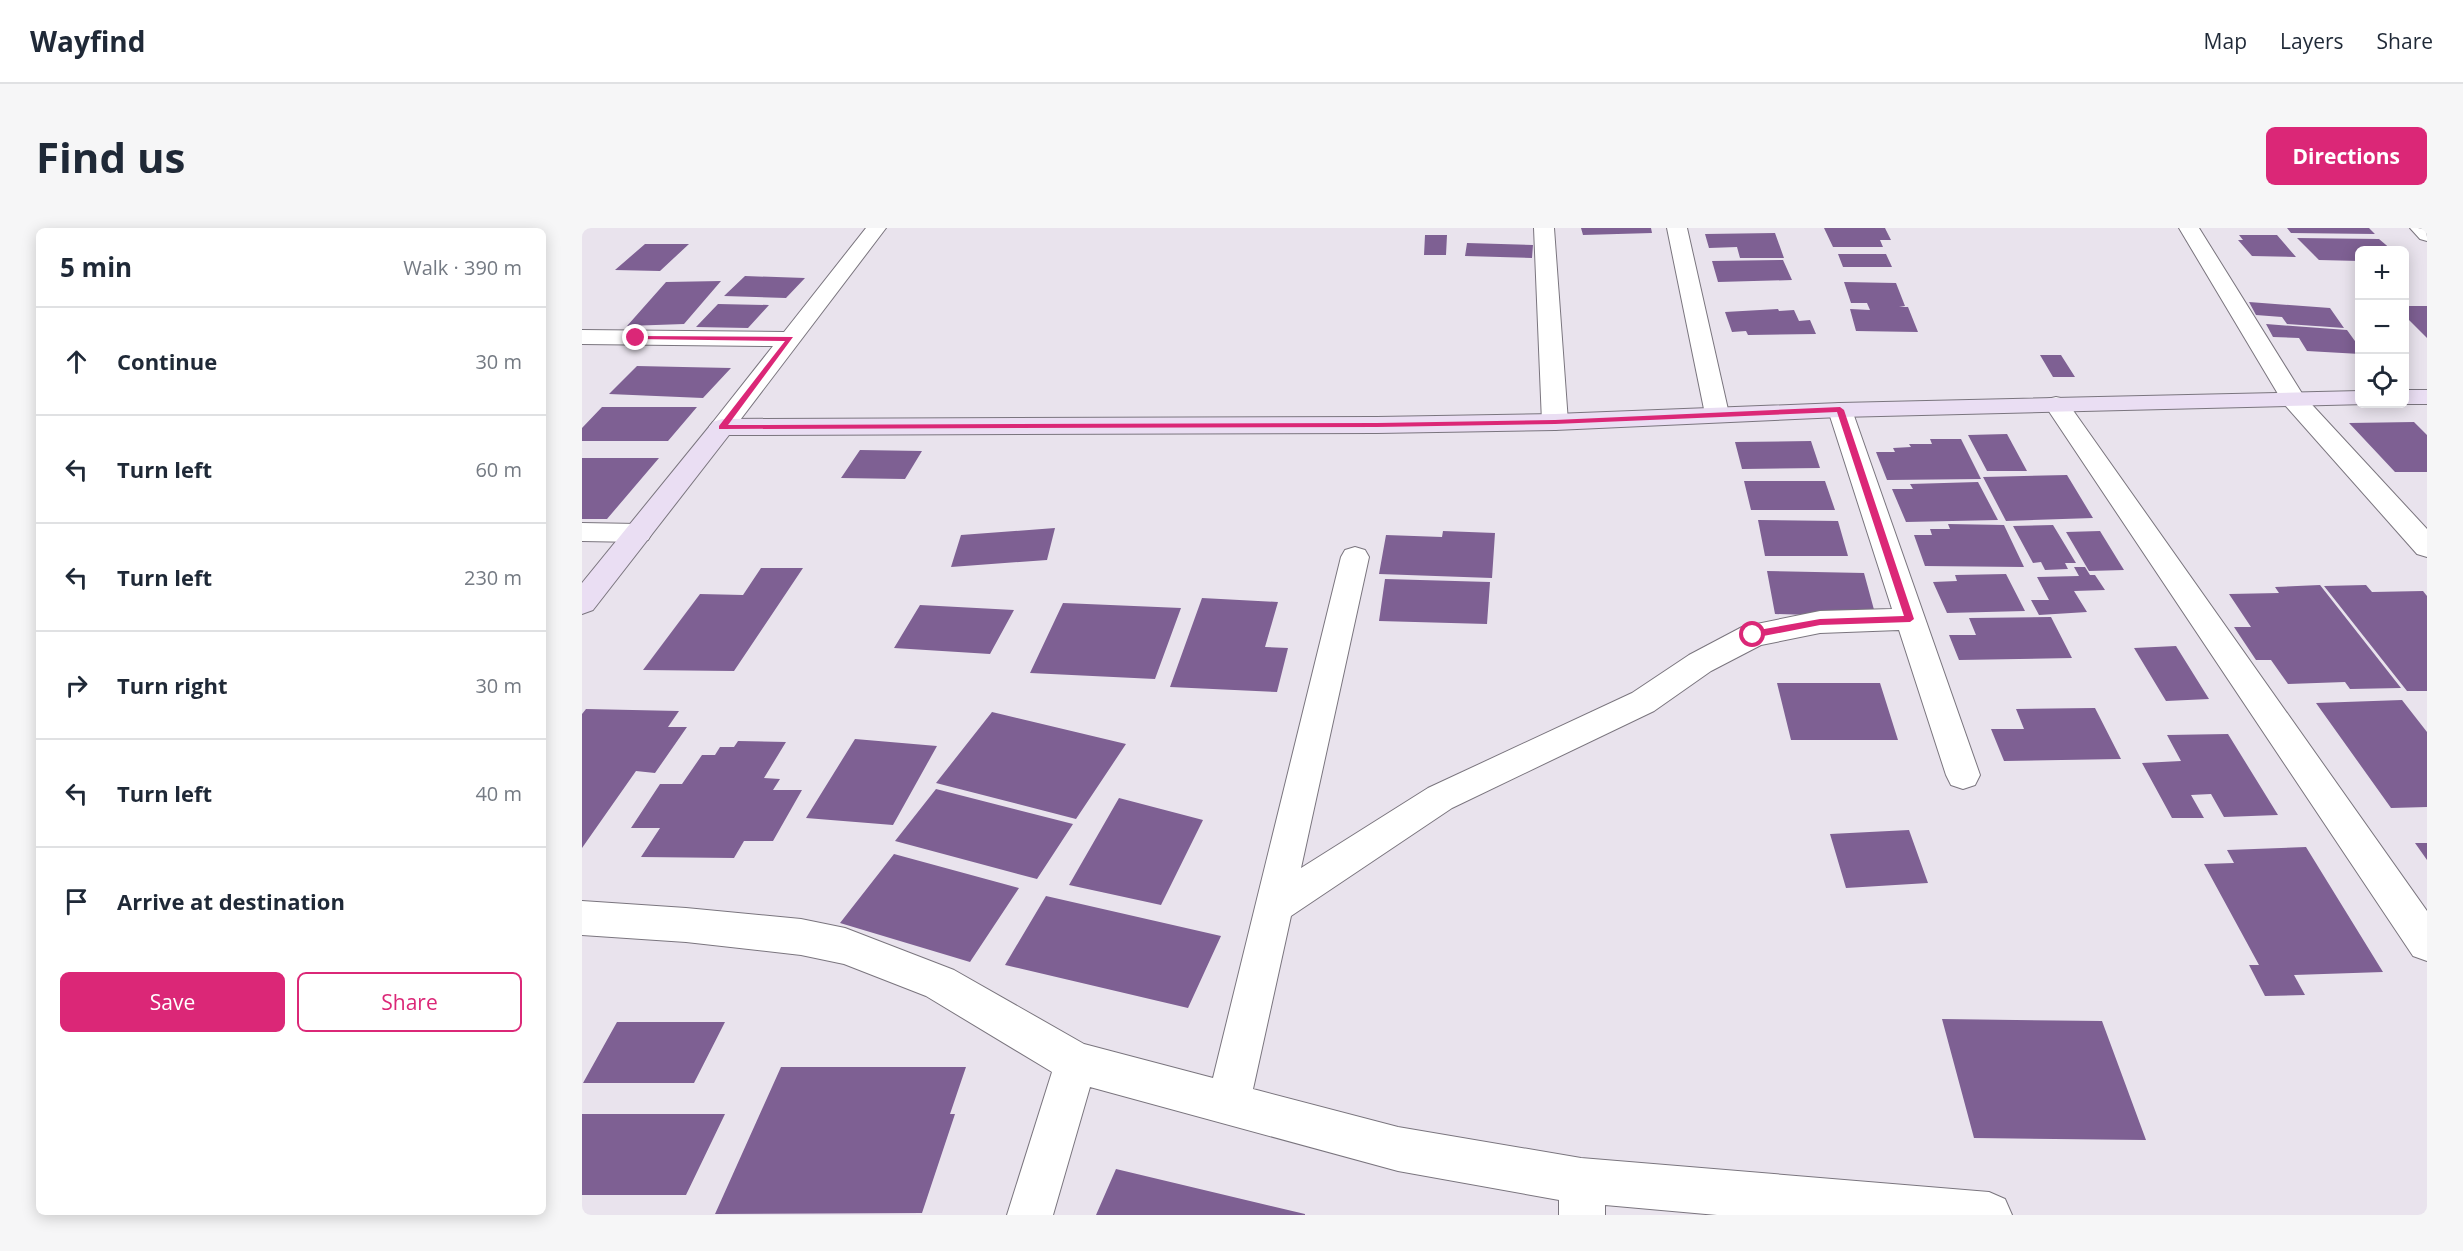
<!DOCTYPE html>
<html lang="en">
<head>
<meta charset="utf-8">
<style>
	:root { --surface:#fff; --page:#f6f6f7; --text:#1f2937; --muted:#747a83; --line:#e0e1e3; --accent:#db2777 }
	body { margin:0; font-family:"Open Sans",sans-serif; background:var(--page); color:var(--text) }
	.controls { position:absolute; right:18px; top:18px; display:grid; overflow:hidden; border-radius:9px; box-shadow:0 3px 15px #0003 }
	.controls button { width:54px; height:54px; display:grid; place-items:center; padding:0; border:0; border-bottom:2px solid var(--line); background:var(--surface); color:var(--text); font:30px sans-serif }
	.stop { position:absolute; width:18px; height:18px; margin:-14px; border:4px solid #db2777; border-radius:50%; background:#fff }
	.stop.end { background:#db2777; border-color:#fff; box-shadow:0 2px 6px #0008 }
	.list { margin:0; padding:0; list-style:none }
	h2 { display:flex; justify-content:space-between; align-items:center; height:78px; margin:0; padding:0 24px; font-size:26px }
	h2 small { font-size:20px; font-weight:400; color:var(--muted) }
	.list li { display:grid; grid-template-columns:39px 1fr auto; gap:18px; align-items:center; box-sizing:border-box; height:108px; padding:0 24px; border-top:2px solid var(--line) }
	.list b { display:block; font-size:22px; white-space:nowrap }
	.list em { font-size:20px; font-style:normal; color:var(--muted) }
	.actions { display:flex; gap:12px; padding:18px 24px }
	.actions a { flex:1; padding:14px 0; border:2px solid var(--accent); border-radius:9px; text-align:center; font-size:21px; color:var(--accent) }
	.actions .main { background:var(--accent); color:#fff }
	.icon { flex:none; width:33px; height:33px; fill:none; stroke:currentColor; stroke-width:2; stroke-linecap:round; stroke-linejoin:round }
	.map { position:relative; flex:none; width:1845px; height:987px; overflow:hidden; border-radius:9px }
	header { display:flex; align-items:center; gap:36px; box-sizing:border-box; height:84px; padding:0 30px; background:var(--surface); border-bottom:2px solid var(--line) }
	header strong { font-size:28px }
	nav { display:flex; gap:33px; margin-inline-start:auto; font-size:21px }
	.intro { display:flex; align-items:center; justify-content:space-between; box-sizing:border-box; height:144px; padding:0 36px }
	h1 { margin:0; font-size:42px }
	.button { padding:15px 27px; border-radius:9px; background:var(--accent); color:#fff; font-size:21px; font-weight:700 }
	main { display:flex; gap:36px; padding:0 36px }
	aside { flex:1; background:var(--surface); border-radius:9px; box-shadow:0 3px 15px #0003 }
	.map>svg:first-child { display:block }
	.building { fill:#7e6093 }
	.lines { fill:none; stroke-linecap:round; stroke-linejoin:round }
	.street-casing { stroke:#7a757e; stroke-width:2 }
	.secondary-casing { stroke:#7a757e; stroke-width:2 }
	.street { fill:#fff; fill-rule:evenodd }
	.secondary { fill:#eadef3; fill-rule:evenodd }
	.route { fill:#db2777 }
</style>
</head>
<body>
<header>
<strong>Wayfind</strong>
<nav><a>Map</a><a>Layers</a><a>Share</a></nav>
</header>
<div class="intro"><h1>Find us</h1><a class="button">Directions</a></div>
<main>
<aside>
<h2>5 min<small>Walk · 390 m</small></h2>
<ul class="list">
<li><svg class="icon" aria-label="ahead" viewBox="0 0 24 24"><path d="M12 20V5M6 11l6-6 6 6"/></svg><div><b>Continue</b></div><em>30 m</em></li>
<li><svg class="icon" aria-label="left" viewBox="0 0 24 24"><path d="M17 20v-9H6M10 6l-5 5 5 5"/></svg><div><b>Turn left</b></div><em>60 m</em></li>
<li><svg class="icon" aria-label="left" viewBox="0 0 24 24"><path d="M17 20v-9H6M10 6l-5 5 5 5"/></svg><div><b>Turn left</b></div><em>230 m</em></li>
<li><svg class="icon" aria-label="right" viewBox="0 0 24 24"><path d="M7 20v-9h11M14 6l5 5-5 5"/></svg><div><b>Turn right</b></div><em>30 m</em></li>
<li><svg class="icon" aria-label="left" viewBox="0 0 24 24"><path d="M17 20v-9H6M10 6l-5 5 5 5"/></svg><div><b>Turn left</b></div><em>40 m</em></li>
<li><svg class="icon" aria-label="arrive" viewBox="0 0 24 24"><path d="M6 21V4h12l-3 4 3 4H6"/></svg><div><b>Arrive at destination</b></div></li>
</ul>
<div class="actions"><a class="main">Save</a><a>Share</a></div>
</aside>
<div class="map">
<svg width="1845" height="987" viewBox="0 0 1845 987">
	<rect width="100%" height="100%" fill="#e9e3ed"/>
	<!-- building -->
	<path class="building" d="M999 0H1069L1070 5 1001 7Z
		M1242 0H1303L1309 12H1298L1301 19H1251Z
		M1705 0H1787L1793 6 1709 5Z
		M1193 5 1202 30H1158L1155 19 1127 20 1123 6Z
		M843 7H865L864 27H842Z
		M1657 7H1695L1714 29 1670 28 1656 12H1661Z
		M1715 10 1797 11 1810 22H1778V33L1737 32Z
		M885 15 951 17 950 30 883 28Z
		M63 16H107L78 43 33 42Z
		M1256 26H1304L1310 39H1261Z
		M1201 32 1210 52 1136 54 1130 33Z
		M163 48 223 50 204 70 142 68Z
		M139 53 102 96 45 98 84 54Z
		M1262 54 1314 55 1323 78 1317 79H1326L1336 104 1274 103 1268 81 1288 82 1285 75H1269Z
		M1667 74 1748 80 1762 100 1705 96 1700 89 1674 87Z
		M136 76 187 77 166 100 114 99Z
		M1822 78H1845V110L1822 87Z
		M1196 81 1197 83 1212 82 1217 93 1228 92 1234 106 1166 107 1164 103 1150 104 1143 84Z
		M1684 96 1765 102 1778 120V126L1725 123 1717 110 1691 109Z
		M1458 127H1479L1493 149H1471Z
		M55 138 101 139 149 140 121 170 27 166Z
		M20 179H115L86 213H0V200Z
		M1832 194 1845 207V244H1813L1767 195Z
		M1425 206 1445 243H1405L1386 207Z
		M1348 211H1379L1399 251 1305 252 1294 224H1313L1311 220 1329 219 1327 216H1350Z
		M1229 213 1238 240 1160 241 1153 214Z
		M278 222 340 223 323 251 259 250Z
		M0 230H77L25 291H0Z
		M1485 247 1511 290 1424 293 1401 249Z
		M1162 253H1243L1253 282H1169Z
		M1396 254 1416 292 1324 294 1310 261H1331L1328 256Z
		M1176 292 1256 293 1266 328H1183Z
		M1366 296 1422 297 1442 339 1343 338 1332 307H1350L1348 301H1368Z
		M1471 297 1494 335H1483L1486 341 1463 342 1459 334 1451 335 1431 298Z
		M473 300 465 332 369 339 379 307Z
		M861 303 913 305 910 350 797 346 804 307 860 309Z
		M1518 303 1542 342 1507 343 1484 304Z
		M1492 339H1503L1508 347H1513L1523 362 1492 363 1505 384 1457 387 1449 372H1467L1455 349 1497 348Z
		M179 340H221L152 443 61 442 118 366 161 367Z
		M1185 343 1282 345 1294 389 1193 386Z
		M1424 346 1443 383 1365 385 1351 354 1375 353 1373 347Z
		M803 351 908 354 905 396 797 393Z
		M1738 357 1819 460 1768 461 1763 454 1706 456 1689 432H1674L1652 399H1669L1647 366 1697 365 1693 359Z
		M1784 357 1790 364 1841 363 1845 368V463H1825L1742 358Z
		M620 370 696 374 683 419 706 420 695 464 588 459Z
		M481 375 599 380 573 451 448 445Z
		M338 377 432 382 408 426 312 420Z
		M1469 389 1490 430 1377 432 1367 407H1394L1387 390Z
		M1594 418 1627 471 1584 473 1552 420Z
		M1195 455H1298L1316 512H1209Z
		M1820 472 1845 504V579L1809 580 1734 475Z
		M1513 480 1539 531 1422 533 1409 501H1442L1434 481Z
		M4 481 97 483 86 499H105L73 545 54 543 0 620V486Z
		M410 484 544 516 494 591 354 555Z
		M1646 506 1696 587 1642 589 1629 566 1609 567 1622 590H1590L1560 535 1599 533 1585 507Z
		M273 511 355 518 311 597 224 590Z
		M156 513 204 514 182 550 198 551 191 562H220L191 613H162L152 630 59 629 78 600H49L78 556H100L120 527H133L138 519H152Z
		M354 561 491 596 455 651 313 613Z
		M537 570 621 592 579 677 487 657Z
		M1327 602 1346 655 1264 660 1248 606Z
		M1833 615H1845V632Z
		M1724 619 1801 744 1712 747 1723 767 1683 768 1667 737H1677L1622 636 1652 635 1645 622Z
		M312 626 437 660 388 734 258 695Z
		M464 668 639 708 606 780 423 737Z
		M1360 791 1520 793 1564 912 1392 910Z
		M35 794H143L112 855H1Z
		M199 839H384L368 886H373L340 985 133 986Z
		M0 886H143L104 967H0Z
		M534 941 723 986V987H514Z"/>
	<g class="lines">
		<defs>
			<path id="street" d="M284 0H304L149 204 140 207 131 204 127 199 191 118 0 116V102L202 104Z
				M952 0H972L986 194 982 199 973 202 964 199 960 194Z
				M1085 0H1105L1147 186 1144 191 1135 193 1126 191 1123 186Z
				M1597 0H1617L1721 167 1845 301V329L1835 326 1702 176Z
				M1828 0H1845V13L1838 11Z
				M1474 169 1483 171 1845 683V733L1831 728 1462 176 1465 171Z
				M1258 175 1267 177 1270 182 1398 547 1393 557 1381 561 1369 557 1364 547 1317 402 1238 405 1179 417 1129 443 1072 483 870 580 709 688 671 861 816 899 999 930 1407 964 1423 971 1430 987H1135L1023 977V987H977V972L816 943 508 859 471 987H425L470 844 344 768 262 736 219 727 104 714 0 707V673L104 680 219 691 263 700 372 742 502 816 631 850 759 329 763 322 773 319 783 322 787 329 719 640 846 560 1050 465 1107 427 1160 399 1238 383 1310 381 1246 182 1249 177Z
				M0 295 56 296 66 298 70 305 66 312 56 314 0 313Z"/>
			<path id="secondary" d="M1822 162H1845V176H1819H1822Z
				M1778 163V176H1785L1258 189 973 202 795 205 147 207 11 382 0 386V355L131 194 140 191 795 189 973 186 1258 175Z"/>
		</defs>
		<!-- street casing -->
		<use href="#street" class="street-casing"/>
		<!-- secondary casing -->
		<use href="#secondary" class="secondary-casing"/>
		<!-- street -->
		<use href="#street" class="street"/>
		<!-- secondary -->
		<use href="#secondary" class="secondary"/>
	</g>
	<!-- route -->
	<path class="route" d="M54 108 211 109 146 197 795 195 973 192 1258 179 1262 182 1332 391 1328 394 1238 397 1171 410 1166 407 1171 403 1238 391 1322 388 1255 184 973 196 795 199 140 201H137V198L203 113 52 111Z"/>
</svg>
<div class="controls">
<button>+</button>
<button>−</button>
<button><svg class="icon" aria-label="locate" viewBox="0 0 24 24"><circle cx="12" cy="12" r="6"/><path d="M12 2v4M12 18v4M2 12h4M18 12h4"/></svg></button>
</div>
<div class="stop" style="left:1171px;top:407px"></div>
<div class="stop end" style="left:54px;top:110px"></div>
</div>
</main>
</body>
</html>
